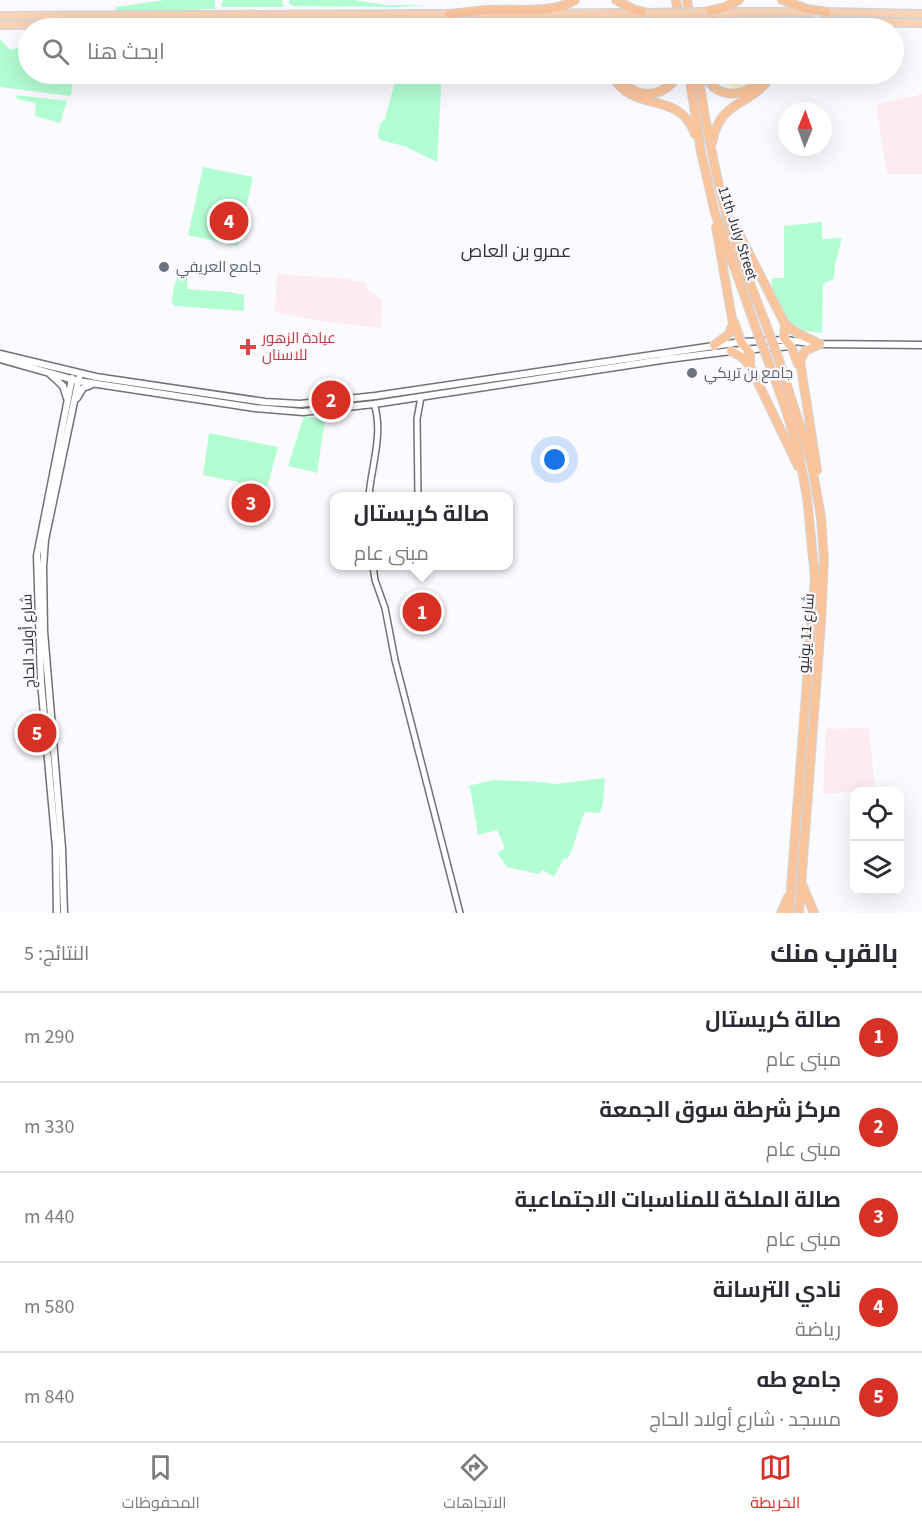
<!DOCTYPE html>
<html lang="ar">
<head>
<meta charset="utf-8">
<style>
	:root { --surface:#fff; --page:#f2f2f3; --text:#2b2b33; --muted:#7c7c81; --line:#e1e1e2; --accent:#d93025 }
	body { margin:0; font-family:"Source Sans 3",Cairo,sans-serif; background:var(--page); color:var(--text); direction:rtl }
	.controls { position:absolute; right:18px; bottom:18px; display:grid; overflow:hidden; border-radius:12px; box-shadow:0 6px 24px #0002 }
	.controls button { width:54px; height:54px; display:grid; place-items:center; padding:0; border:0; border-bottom:2px solid var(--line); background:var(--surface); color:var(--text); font:30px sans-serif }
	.compass { position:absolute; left:778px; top:102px; width:54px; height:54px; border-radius:50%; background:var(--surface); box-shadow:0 6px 24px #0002; rotate:1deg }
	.you { position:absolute; left:555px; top:460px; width:21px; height:21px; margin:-15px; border:4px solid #fff; border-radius:50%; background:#1a73e8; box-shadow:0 0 0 9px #1a73e833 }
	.badge { display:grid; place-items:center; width:39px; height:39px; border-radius:50%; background:var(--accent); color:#fff; font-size:20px; font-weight:700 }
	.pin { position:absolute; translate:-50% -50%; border:3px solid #fff; box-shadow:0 2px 6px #0006 }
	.popup { position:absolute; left:330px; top:492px; width:183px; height:78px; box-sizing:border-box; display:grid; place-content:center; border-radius:12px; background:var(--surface); filter:drop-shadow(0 2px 4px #0005); font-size:20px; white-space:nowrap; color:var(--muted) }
	.popup b { font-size:22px; color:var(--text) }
	.popup::after { content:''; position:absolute; left:50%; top:100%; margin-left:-12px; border:12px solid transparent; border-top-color:var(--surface) }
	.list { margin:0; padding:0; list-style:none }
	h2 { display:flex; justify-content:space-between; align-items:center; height:78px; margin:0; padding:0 24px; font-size:26px }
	h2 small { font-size:20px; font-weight:400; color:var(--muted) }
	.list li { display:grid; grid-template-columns:39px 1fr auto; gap:18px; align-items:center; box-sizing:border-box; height:90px; padding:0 24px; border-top:2px solid var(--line) }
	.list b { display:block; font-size:22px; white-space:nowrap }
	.list p { margin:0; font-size:20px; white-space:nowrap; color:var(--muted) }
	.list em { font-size:20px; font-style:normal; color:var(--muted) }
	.icon { flex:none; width:33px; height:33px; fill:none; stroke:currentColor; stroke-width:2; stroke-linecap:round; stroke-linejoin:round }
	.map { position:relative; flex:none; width:922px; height:913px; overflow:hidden; direction:ltr }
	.search { position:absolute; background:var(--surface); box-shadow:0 6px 24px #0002; left:18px; right:18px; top:18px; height:66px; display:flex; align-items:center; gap:15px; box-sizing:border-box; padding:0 21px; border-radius:33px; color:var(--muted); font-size:22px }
	.sheet { height:528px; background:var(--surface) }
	nav { display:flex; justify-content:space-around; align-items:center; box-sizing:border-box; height:84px; border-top:2px solid var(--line); background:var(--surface); font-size:16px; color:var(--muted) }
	nav a { display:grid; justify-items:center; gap:3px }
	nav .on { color:var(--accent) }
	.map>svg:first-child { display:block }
	.education { fill:#fcecf0 }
	.green { fill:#b3fdd3 }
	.sand { fill:#fbf1cb }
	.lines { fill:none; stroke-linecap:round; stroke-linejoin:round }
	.tertiary-casing { stroke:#71717c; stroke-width:8 }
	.secondary-casing { stroke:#71717c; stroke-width:9 }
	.primary-casing { stroke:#d5d5d6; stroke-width:10 }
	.trunk-casing { stroke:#d5d5d6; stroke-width:10 }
	.tertiary { stroke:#fff; stroke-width:5 }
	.secondary { stroke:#fff; stroke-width:6 }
	.primary { stroke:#fbd3b5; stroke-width:7 }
	.trunk { stroke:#fac49c; stroke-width:8 }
	.primary-bridge-casing { stroke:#d5d5d6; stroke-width:10; stroke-linecap:butt }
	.trunk-bridge-casing { stroke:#d5d5d6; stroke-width:10; stroke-linecap:butt }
	.primary-bridge { stroke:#fbd3b5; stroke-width:7 }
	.trunk-bridge { stroke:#fac49c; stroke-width:8 }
	.worship-dot { fill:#6b7280; stroke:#fafaff; stroke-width:2 }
	.health-dot { fill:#e0444e; stroke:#fafaff; stroke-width:2 }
	.labels { text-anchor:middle; stroke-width:4.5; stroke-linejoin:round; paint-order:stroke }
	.street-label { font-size:15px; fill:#2f2f33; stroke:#fafaff }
	.worship-label { font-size:15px; fill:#5b616d; stroke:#fafaff; text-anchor:start }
	.health-label { font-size:15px; fill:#be3a42; stroke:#fafaff; text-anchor:start }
	.quarter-label { font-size:18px; fill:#2f2f33; stroke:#fafaff }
</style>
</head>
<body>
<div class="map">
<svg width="922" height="913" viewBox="0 0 922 913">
	<rect width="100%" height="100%" fill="#fafaff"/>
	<!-- education -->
	<path class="education" d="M922 94V174H887L876 105Z
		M277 274 349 279 350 281 366 282V289L383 300 380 328 327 322 275 312Z
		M869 728 875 790 823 794 826 729Z"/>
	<!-- green -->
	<path class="green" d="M165 0H215V9L116 12V7Z
		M223 0H282L284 7H221Z
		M289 0H353L386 5H427L398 7 294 6 289 4Z
		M0 39 10 50 28 45V74H74L71 96 0 87Z
		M397 74H442L437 162 404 146 380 140 378 135 380 124 385 119Z
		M16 95 67 101 60 123 35 116 36 103 17 99Z
		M203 167 253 177 238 246 188 235Z
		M822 222V239L842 238 835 265 834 279 823 284 822 333 796 330 785 317 771 289 772 278H784V226Z
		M178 275 188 276 187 289 229 292 244 295V311L175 306 172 304C172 293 174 285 178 275Z
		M304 416 325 420 317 473 288 466Z
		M209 433 278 447 267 488 203 475Z
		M605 778 603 804 600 813 585 812C578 825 574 851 567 859L564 858 554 877 543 870 538 874 507 867 497 853 505 848 497 830 478 835 470 787 468 786 493 780 542 782 555 784Z"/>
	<!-- sand -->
	<path class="sand" d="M712 74H759C748 99 727 87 712 74Z"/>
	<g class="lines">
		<defs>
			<path id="tertiary" d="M369 496C371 467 384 433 374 404
				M418 496 417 419 421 397
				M373 566 375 580 385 608 395 660 460 913"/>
			<path id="secondary" d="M0 354 96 377 265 402 300 404 375 396 741 342 785 340 820 344 922 345
				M0 359 78 381 255 408 303 412 374 404 668 359 731 351 792 346
				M49 373 63 386 67 398
				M77 398 83 388 93 384
				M57 913 56 848 41 682 37 556 72 378
				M64 913 62 848 44 631 43 567 45 540 79 378"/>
			<path id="primary" d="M712 12H811
				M823 12 922 14
				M479 14 639 13
				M0 16 453 14
				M718 20 922 23
				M0 25 651 20"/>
			<path id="trunk" d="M616 0 633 9 648 13
				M676 0 681 28
				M687 0 691 28
				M782 0 807 9 827 12
				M704 12 725 7 739 0
				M449 14C462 13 474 11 487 10 515 8 550 15 575 0
				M709 20 745 28
				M472 21 503 27 575 28
				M636 28 654 20
				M803 28 829 21
				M611 74C634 116 678 88 695 134
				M617 74C634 101 662 100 679 74
				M689 74 701 152 715 213 754 323
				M698 74C706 125 715 177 730 227 740 259 753 291 765 322
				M704 74C718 103 750 97 766 74
				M712 143C720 97 752 108 772 74
				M733 222 785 324 797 333 820 344
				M734 322 741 342 750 353V365
				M785 324 784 338 792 348 798 364
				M714 345 728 335 733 324 716 227
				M731 351 742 357 750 366 798 466
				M779 360 811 461 821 517 824 560 821 622 799 913
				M769 363 785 407 798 449 807 497 815 578 789 913
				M817 470 800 361 805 351 820 344
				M802 884 814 913
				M781 913 788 897"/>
		</defs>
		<!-- tertiary casing -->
		<use href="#tertiary" class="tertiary-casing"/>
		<!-- secondary casing -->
		<use href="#secondary" class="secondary-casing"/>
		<!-- primary casing -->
		<use href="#primary" class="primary-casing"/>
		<!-- trunk casing -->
		<use href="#trunk" class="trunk-casing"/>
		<!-- tertiary -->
		<use href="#tertiary" class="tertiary"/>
		<!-- secondary -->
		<use href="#secondary" class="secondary"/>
		<!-- primary -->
		<use href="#primary" class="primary"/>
		<!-- trunk -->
		<use href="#trunk" class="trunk"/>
		<defs>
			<path id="primary-bridge" d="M648 13 704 12
				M654 20H709"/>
			<path id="trunk-bridge" d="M765 322 779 360
				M754 323 769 363"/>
		</defs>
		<!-- primary-bridge casing -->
		<use href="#primary-bridge" class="primary-bridge-casing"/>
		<!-- trunk-bridge casing -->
		<use href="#trunk-bridge" class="trunk-bridge-casing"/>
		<!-- primary-bridge -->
		<use href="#primary-bridge" class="primary-bridge"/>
		<!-- trunk-bridge -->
		<use href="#trunk-bridge" class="trunk-bridge"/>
	</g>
	<!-- markers -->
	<g class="worship-dot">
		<circle cx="164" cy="267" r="6"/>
		<circle cx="692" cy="373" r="6"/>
	</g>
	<path class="health-dot" d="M245 338h6v6h6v6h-6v6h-6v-6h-6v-6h6z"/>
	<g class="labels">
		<!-- street labels -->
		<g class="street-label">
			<text transform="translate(738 233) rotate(72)" y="5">11th July Street</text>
			<text transform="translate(806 633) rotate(-86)" y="5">شارع 11 يونيو</text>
			<text transform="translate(28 641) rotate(-92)" y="5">شارع أولاد الحاج</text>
		</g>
		<!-- worship labels -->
		<g class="worship-label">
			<text x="176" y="272">جامع العريفي</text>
			<text x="704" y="378">جامع بن تريكي</text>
		</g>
		<!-- health labels -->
		<g class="health-label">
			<text x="262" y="343">عيادة الزهور<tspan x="262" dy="17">للاسنان</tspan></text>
		</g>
		<!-- quarter labels -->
		<g class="quarter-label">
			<text x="516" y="257">عمرو بن العاص</text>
		</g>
	</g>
</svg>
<div class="controls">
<button><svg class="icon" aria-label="locate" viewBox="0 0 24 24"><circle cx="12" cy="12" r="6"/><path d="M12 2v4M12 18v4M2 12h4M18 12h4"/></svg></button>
<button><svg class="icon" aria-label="layers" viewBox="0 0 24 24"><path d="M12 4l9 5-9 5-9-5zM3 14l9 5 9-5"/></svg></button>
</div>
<svg class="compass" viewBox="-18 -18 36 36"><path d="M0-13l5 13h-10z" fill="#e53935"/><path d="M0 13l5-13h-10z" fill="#7c7c81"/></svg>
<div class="you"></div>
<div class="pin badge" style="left:422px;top:612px">1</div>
<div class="popup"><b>صالة كريستال</b>مبنى عام</div>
<div class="pin badge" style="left:331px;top:400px">2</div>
<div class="pin badge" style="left:251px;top:503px">3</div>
<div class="pin badge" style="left:229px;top:221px">4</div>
<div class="pin badge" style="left:37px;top:733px">5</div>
<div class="search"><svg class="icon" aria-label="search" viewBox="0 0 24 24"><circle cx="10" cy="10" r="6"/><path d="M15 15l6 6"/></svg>ابحث هنا</div>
</div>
<section class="sheet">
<h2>بالقرب منك<small>النتائج: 5</small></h2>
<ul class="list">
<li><span class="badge">1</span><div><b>صالة كريستال</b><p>مبنى عام</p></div><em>290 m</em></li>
<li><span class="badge">2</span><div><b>مركز شرطة سوق الجمعة</b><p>مبنى عام</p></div><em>330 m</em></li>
<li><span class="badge">3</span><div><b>صالة الملكة للمناسبات الاجتماعية</b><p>مبنى عام</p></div><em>440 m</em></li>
<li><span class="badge">4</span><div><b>نادي الترسانة</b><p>رياضة</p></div><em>580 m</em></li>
<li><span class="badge">5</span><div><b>جامع طه</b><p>مسجد · شارع أولاد الحاج</p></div><em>840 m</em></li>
</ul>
</section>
<nav>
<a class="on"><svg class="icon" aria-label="map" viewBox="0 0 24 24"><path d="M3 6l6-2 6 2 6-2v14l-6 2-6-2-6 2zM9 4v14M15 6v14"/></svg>الخريطة</a>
<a><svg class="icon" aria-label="directions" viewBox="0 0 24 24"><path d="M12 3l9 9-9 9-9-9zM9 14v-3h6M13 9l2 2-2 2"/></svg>الاتجاهات</a>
<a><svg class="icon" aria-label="saved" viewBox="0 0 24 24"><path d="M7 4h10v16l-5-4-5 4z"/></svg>المحفوظات</a>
</nav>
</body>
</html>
